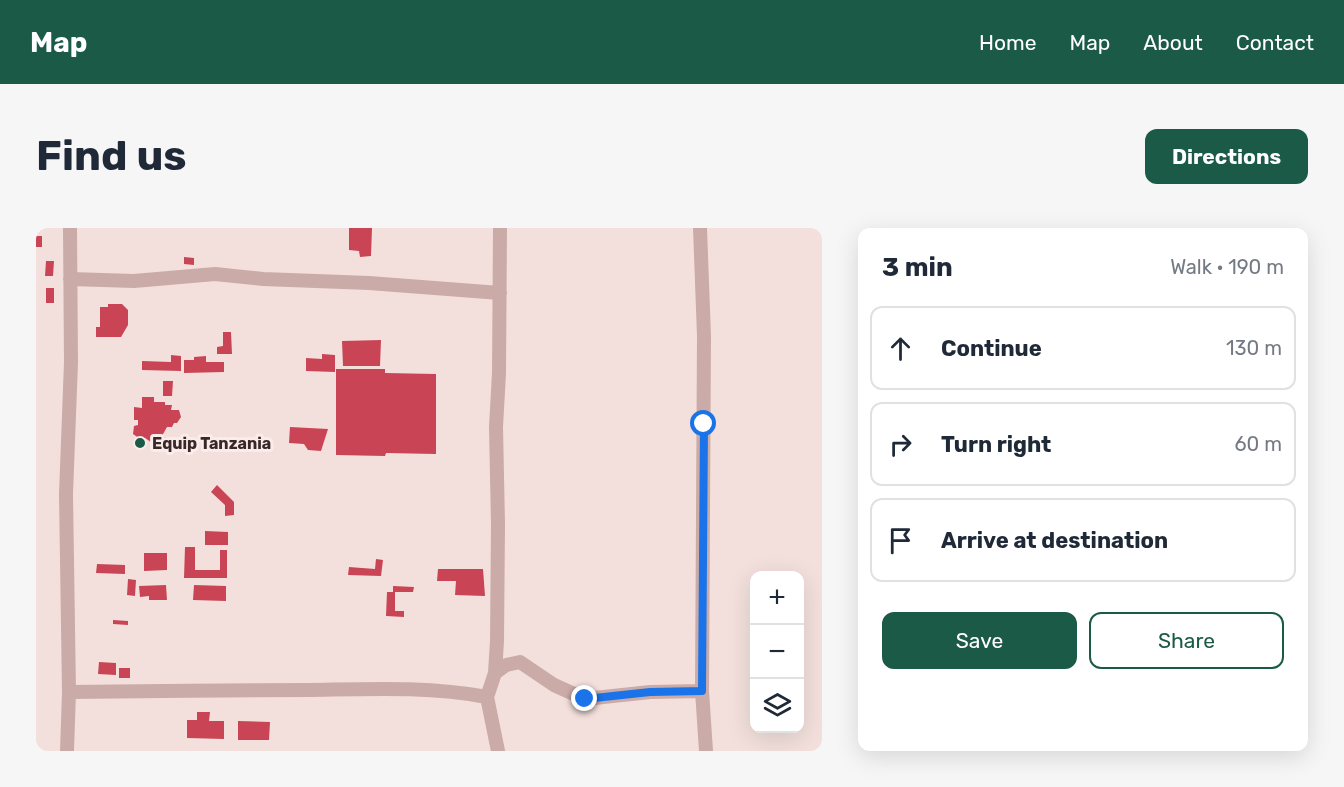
<!DOCTYPE html>
<html lang="en">
<head>
<meta charset="utf-8">
<style>
	:root { --surface:#fff; --page:#f6f6f7; --text:#1f2937; --muted:#747a83; --line:#e0e1e3; --accent:#1c5a48 }
	body { margin:0; font-family:Rubik,sans-serif; background:var(--page); color:var(--text) }
	.controls { position:absolute; right:18px; bottom:18px; display:grid; overflow:hidden; border-radius:12px; box-shadow:0 6px 24px #0002 }
	.controls button { width:54px; height:54px; display:grid; place-items:center; padding:0; border:0; border-bottom:2px solid var(--line); background:var(--surface); color:var(--text); font:30px sans-serif }
	.stop { position:absolute; width:18px; height:18px; margin:-14px; border:4px solid #1a73e8; border-radius:50%; background:#fff }
	.stop.end { background:#1a73e8; border-color:#fff; box-shadow:0 2px 6px #0008 }
	.list { margin:0; padding:0; list-style:none }
	h2 { display:flex; justify-content:space-between; align-items:center; height:78px; margin:0; padding:0 24px; font-size:26px }
	h2 small { font-size:20px; font-weight:400; color:var(--muted) }
	.list li { display:grid; grid-template-columns:39px 1fr auto; gap:18px; align-items:center; box-sizing:border-box; height:84px; margin:0 12px 12px; padding:0 12px; border:2px solid var(--line); border-radius:12px }
	.list b { display:block; font-size:22px; white-space:nowrap }
	.list em { font-size:20px; font-style:normal; color:var(--muted) }
	.actions { display:flex; gap:12px; padding:18px 24px }
	.actions a { flex:1; padding:14px 0; border:2px solid var(--accent); border-radius:12px; text-align:center; font-size:21px; color:var(--accent) }
	.actions .main { background:var(--accent); color:#fff }
	.icon { flex:none; width:33px; height:33px; fill:none; stroke:currentColor; stroke-width:2; stroke-linecap:round; stroke-linejoin:round }
	.map { position:relative; flex:none; width:786px; height:523px; overflow:hidden; border-radius:12px }
	header { display:flex; align-items:center; gap:36px; box-sizing:border-box; height:84px; padding:0 30px; background:var(--accent); color:#fff }
	header strong { font-size:28px }
	nav { display:flex; gap:33px; margin-inline-start:auto; font-size:21px }
	.intro { display:flex; align-items:center; justify-content:space-between; box-sizing:border-box; height:144px; padding:0 36px }
	h1 { margin:0; font-size:42px }
	.button { padding:15px 27px; border-radius:12px; background:var(--accent); color:#fff; font-size:21px; font-weight:700 }
	main { display:flex; gap:36px; padding:0 36px }
	aside { flex:1; background:var(--surface); border-radius:12px; box-shadow:0 6px 24px #0002 }
	.map>svg:first-child { display:block }
	.building { fill:#c94454 }
	.lines { fill:none; stroke-linecap:round; stroke-linejoin:round }
	.street { stroke:#cbaba7; stroke-width:14 }
	.route { stroke:#1a73e8; stroke-width:8 }
	.poi-dot { fill:#1c5a48; stroke:#faece9; stroke-width:2 }
	.labels { text-anchor:middle; stroke-width:6; stroke-linejoin:round; paint-order:stroke }
	.poi-label { font-size:16px; font-weight:bold; fill:#382829; stroke:#faece9; text-anchor:start }
</style>
</head>
<body>
<header>
<strong>Map</strong>
<nav><a>Home</a><a>Map</a><a>About</a><a>Contact</a></nav>
</header>
<div class="intro"><h1>Find us</h1><a class="button">Directions</a></div>
<main>
<div class="map">
<svg width="786" height="523" viewBox="0 0 786 523">
	<rect width="100%" height="100%" fill="#f3e0dc"/>
	<!-- building -->
	<path class="building" d="M313 0H336L335 28 324 29 323 23 313 22Z
		M0 8H6V19H0Z
		M148 29 158 30V37L148 36Z
		M10 33H18L17 48H9Z
		M10 60H18V75H10Z
		M72 76H86L92 82V97L85 109H60V99H64V79H72Z
		M187 104H195L196 126H181V119L187 118Z
		M345 112 344 138H307L306 113Z
		M286 126 299 127V144L270 143V130L286 131Z
		M135 127 145 128V143L106 142V133L135 134Z
		M170 128V134H188V144L148 145V132H158V129Z
		M300 141H349V145L400 146V226L350 225 349 228 300 227Z
		M127 153H137L136 168H127Z
		M106 169H118V174H129V177H136L135 182H143L145 189 141 195H138L136 199H131L126 208 131 210 129 215 115 214 109 210 107 213 97 206 98 198 102 197V192H98V179L106 180Z
		M254 199 292 201 285 223 272 222 268 216 253 215Z
		M181 257 198 274V287L189 288V277L175 264Z
		M169 303 192 304V317H169Z
		M149 319H159V342H184V322H191V350H148Z
		M108 325H131V342L108 343Z
		M340 331 347 332 345 348 312 347 313 339 339 341Z
		M61 336 89 337V346L60 345Z
		M402 341H447L449 368 419 367 420 353H401Z
		M92 351 100 352 99 368 91 367Z
		M130 357 131 372H113V368L104 369 103 358Z
		M158 357 190 358V373L157 372Z
		M357 358 378 359 377 364H359V383H368V389L350 388 351 364H357Z
		M77 392 92 393V397L77 396Z
		M63 434 80 435V447L62 446Z
		M83 440H94V450H83Z
		M161 484H174L173 493H188V511L151 510V492H161Z
		M202 493 234 494 233 512H202Z"/>
	<g class="lines">
		<!-- street -->
		<path class="street" d="M664 0 668 108 666 463 670 523
			M34 51 98 53 179 46 227 51 333 55 464 65
			M459 445 470 437 484 434 518 457 549 471 614 464 666 463
			M33 464C113 463 194 462 274 462 333 461 393 458 451 469
			M31 523 33 464 30 266 35 134 34 0
			M462 523 451 469 459 445 461 413 462 296 460 199 463 145 464 0"/>
	</g>
	<g class="lines">
		<!-- route -->
		<path class="route" d="M549 471 614 464 666 463 668 196"/>
	</g>
	<!-- markers -->
	<circle class="poi-dot" cx="104" cy="215" r="6"/>
	<g class="labels">
		<!-- poi labels -->
		<g class="poi-label">
			<text x="116" y="221">Equip Tanzania</text>
		</g>
	</g>
</svg>
<div class="controls">
<button>+</button>
<button>−</button>
<button><svg class="icon" aria-label="layers" viewBox="0 0 24 24"><path d="M12 4l9 5-9 5-9-5zM3 14l9 5 9-5"/></svg></button>
</div>
<div class="stop" style="left:668px;top:196px"></div>
<div class="stop end" style="left:549px;top:471px"></div>
</div>
<aside>
<h2>3 min<small>Walk · 190 m</small></h2>
<ul class="list">
<li><svg class="icon" aria-label="ahead" viewBox="0 0 24 24"><path d="M12 20V5M6 11l6-6 6 6"/></svg><div><b>Continue</b></div><em>130 m</em></li>
<li><svg class="icon" aria-label="right" viewBox="0 0 24 24"><path d="M7 20v-9h11M14 6l5 5-5 5"/></svg><div><b>Turn right</b></div><em>60 m</em></li>
<li><svg class="icon" aria-label="arrive" viewBox="0 0 24 24"><path d="M6 21V4h12l-3 4 3 4H6"/></svg><div><b>Arrive at destination</b></div></li>
</ul>
<div class="actions"><a class="main">Save</a><a>Share</a></div>
</aside>
</main>
</body>
</html>
